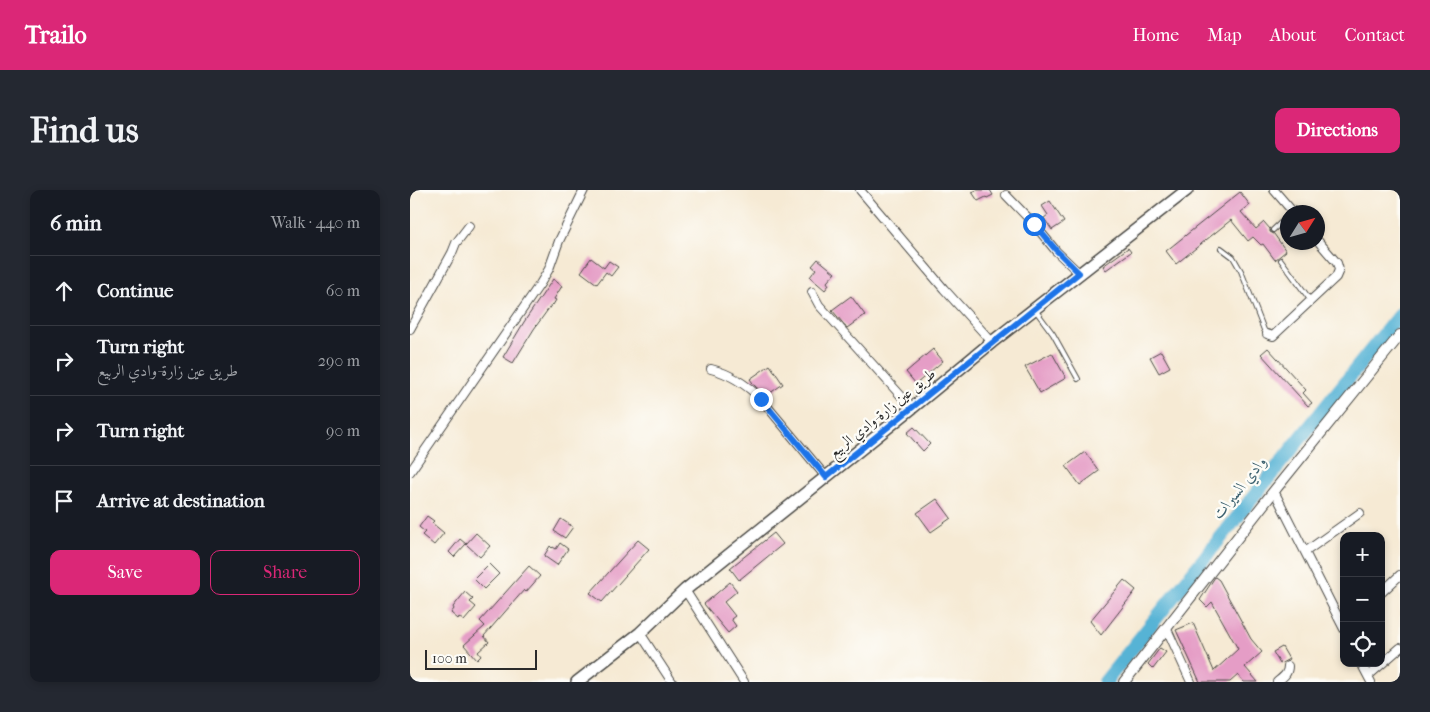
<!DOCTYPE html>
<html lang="en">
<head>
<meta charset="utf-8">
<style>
	:root { --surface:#171b24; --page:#242831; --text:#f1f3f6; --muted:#9ea1a6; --line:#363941; --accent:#db2777 }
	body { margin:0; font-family:"IM FELL French Canon",Amiri,serif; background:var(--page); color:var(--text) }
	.controls { position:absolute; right:15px; bottom:15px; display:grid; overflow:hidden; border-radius:10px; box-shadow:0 2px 8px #0003 }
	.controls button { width:45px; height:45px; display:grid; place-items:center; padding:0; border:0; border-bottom:1px solid var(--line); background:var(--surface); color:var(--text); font:25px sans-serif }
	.compass { position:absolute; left:870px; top:15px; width:45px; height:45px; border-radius:50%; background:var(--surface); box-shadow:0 2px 8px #0003; rotate:53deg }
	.scale { position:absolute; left:15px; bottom:12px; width:112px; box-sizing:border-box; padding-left:5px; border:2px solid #2b2b2b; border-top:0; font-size:14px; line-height:18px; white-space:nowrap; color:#2b2b2b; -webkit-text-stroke:4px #fdfcf7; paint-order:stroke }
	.stop { position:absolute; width:15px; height:15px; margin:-11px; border:4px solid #1a73e8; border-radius:50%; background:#fff }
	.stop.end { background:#1a73e8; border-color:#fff; box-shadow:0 1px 5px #0008 }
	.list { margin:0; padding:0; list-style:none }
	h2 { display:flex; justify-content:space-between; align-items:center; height:65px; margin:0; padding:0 20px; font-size:21px }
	h2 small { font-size:16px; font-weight:400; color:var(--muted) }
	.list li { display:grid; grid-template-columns:32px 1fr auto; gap:15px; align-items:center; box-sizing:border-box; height:70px; padding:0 20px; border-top:1px solid var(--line) }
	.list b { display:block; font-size:19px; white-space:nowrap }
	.list p { margin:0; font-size:16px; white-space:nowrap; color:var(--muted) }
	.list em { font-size:16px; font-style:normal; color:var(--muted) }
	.actions { display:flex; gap:10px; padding:15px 20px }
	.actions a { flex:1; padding:11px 0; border:1px solid var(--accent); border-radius:10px; text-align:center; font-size:18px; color:var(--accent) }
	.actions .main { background:var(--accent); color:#fff }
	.icon { flex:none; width:28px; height:28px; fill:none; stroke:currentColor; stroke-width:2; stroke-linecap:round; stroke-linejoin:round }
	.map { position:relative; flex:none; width:990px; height:492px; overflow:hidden; border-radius:10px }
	header { display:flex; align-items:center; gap:30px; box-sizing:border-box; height:70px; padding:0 25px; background:var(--accent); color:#fff }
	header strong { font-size:24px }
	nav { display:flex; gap:28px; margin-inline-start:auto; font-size:18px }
	.intro { display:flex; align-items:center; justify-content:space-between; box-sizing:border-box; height:120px; padding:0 30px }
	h1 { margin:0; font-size:35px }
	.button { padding:12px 22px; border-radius:10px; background:var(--accent); color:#fff; font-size:18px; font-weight:700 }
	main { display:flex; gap:30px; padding:0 30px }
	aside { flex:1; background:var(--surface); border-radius:10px; box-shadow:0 2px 8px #0003 }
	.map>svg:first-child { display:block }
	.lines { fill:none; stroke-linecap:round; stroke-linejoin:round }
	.river { stroke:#57b3d5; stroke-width:14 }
	.building { fill:#e59dc6 }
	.service-casing { stroke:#494844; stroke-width:6 }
	.minor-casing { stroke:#494844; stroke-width:10 }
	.secondary-casing { stroke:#494844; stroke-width:12 }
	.primary-casing { stroke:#494844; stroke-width:14 }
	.service { stroke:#fff; stroke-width:4 }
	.minor { stroke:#fff; stroke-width:8 }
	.secondary { stroke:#fff; stroke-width:10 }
	.primary { stroke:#fff; stroke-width:11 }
	.route { stroke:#1a73e8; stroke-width:6 }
	.labels { text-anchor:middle; stroke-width:4.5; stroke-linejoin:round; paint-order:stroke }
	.street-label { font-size:15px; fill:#2b2b2b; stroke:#fdfcf7 }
	.water-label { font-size:16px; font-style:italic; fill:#3d616f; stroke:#fdfcf7 }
</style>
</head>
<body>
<header>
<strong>Trailo</strong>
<nav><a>Home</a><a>Map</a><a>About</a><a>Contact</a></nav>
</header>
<div class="intro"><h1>Find us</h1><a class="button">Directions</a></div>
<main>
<aside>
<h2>6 min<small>Walk · 440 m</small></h2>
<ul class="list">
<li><svg class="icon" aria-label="ahead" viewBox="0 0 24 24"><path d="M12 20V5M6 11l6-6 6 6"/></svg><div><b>Continue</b></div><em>60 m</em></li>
<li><svg class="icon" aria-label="right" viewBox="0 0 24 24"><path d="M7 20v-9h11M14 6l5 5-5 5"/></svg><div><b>Turn right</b><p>طريق عين زارة-وادي الربيع</p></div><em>290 m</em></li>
<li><svg class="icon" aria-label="right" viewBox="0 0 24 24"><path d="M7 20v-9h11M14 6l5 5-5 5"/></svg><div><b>Turn right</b></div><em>90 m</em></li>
<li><svg class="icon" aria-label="arrive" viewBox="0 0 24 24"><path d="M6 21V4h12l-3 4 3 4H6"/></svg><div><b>Arrive at destination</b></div></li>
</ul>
<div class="actions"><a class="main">Save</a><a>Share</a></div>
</aside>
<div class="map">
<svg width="990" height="492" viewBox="0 0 990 492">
	<rect width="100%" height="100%" fill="#fdfcf7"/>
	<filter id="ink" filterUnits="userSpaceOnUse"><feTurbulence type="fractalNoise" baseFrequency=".02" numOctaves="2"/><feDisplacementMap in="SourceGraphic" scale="10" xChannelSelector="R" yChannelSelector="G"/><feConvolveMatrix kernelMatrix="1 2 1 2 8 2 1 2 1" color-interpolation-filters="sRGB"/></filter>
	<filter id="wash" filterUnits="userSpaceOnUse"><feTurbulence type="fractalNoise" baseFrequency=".0096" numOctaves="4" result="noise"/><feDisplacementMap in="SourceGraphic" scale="20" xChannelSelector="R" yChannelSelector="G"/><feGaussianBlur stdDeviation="1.12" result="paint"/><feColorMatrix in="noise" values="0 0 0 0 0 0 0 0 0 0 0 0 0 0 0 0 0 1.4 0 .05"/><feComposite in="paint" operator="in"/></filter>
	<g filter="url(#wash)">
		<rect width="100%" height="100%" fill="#f6ead4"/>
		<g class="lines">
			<!-- river -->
			<path class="river" d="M695 492 990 124"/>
		</g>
		<g id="blocks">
			<!-- building -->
			<path class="building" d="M567 0H580L583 5 577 8 576 7 568 11 562 2Z
				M830 2 840 15 831 22 846 39 854 32 860 39V42L864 44 876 61 865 70 853 54 851 55 843 47 838 51 821 30 766 74 756 61Z
				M640 11 654 32 642 40 634 28 638 25 632 16Z
				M718 58 721 62 696 80 693 76Z
				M181 68 194 78 199 71 208 77 201 86 196 82 187 94 171 82Z
				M408 69 425 83 417 92 419 95 415 100 400 87 406 79 402 76Z
				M143 89 152 96 144 109 146 110 143 115 142 114 124 139 103 173 93 167 114 132Z
				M441 106 455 125 437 138 422 120Z
				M858 158 896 200 893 203 902 213 898 216 851 164Z
				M523 159 533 171 506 194 496 182Z
				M751 161 760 177 749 183 740 167Z
				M642 163 656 188 630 203 615 177Z
				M360 175 373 194 356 206 345 196 340 189Z
				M504 237 520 254 513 261 497 243Z
				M675 262 689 281 670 295 656 276Z
				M527 309 541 328 521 342 507 323Z
				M17 326 24 331 22 333 34 343 24 355 12 345 15 342 9 337Z
				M151 329 163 337 155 348 144 341Z
				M66 343 80 356 70 367 56 354Z
				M364 343 373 354 329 390 320 378Z
				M50 349 56 354 44 367 39 362Z
				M228 350 239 359 192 412 180 403Z
				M150 353 158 359 147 375 134 366 140 356 142 358 143 357 146 359Z
				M79 374 89 384 74 399 64 389Z
				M119 376 130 386 116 402 114 400 74 446 79 452 68 462 71 466 67 470 54 455 75 436 70 431Z
				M805 387 809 390 841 449 852 462 835 477 848 492H834L828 485 820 492H790L766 440 783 433 804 481 828 459 802 412 797 417 790 410Z
				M714 390 726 400 691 445 680 431Z
				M320 392 327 401 314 412 325 426 321 429 326 436 318 443 294 414Z
				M55 402 63 409 60 412 66 417 54 431 49 427 48 429 41 423 44 419 43 417Z
				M872 457 879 469 870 474 863 462Z
				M750 458 756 462 743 479 738 474Z"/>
		</g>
	</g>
	<g filter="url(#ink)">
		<use href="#blocks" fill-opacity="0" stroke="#494844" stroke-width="1"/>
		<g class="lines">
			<defs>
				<path id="service" d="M863 40 878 26
					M811 58 823 67 831 81 854 140 857 144
					M871 70 901 111
					M626 121 643 144 668 189"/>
				<path id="minor" d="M450 0 534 99 582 152
					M864 0 883 22
					M596 5 624 34 646 61 669 83
					M402 102 409 115 502 218
					M0 139 42 63 46 53 59 36
					M857 144 863 146 926 87 929 80 927 73 908 51
					M301 179C321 184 337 195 351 209L416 287
					M0 282 130 94 139 79 149 51 174 0
					M864 301 934 439
					M895 362 950 323
					M275 400 334 492
					M971 403 990 385
					M756 437 781 492
					M230 443 262 492
					M951 473 961 492
					M958 486 990 458
					M867 492C873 487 878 484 878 476"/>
				<path id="secondary" d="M714 492 864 301 990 145"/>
				<path id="primary" d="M167 492 230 443 275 400 502 218 582 152 777 0"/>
			</defs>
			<!-- service casing -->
			<use href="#service" class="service-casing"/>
			<!-- minor casing -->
			<use href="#minor" class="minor-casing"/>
			<!-- secondary casing -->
			<use href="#secondary" class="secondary-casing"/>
			<!-- primary casing -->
			<use href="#primary" class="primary-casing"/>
			<!-- service -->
			<use href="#service" class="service"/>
			<!-- minor -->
			<use href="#minor" class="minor"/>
			<!-- secondary -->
			<use href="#secondary" class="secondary"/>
			<!-- primary -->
			<use href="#primary" class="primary"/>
		</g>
	</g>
	<g class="lines" filter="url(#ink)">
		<!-- route -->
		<path class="route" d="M351 209 416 287 669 83 646 60 624 34"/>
	</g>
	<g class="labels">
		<!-- street labels -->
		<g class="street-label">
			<text transform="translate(472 223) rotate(-39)" y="5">طريق عين زارة-وادي الربيع</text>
		</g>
		<!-- water labels -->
		<g class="water-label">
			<text transform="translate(829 297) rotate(-51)" y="6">وادي السيرات</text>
		</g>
	</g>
</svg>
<div class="controls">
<button>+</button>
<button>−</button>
<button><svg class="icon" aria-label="locate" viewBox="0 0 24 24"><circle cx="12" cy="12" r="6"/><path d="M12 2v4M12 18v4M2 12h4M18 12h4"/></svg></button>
</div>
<svg class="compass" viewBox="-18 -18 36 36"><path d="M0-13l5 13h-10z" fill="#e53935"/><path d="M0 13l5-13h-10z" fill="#9ea1a6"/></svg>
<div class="scale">100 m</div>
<div class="stop" style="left:624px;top:34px"></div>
<div class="stop end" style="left:351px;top:209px"></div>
</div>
</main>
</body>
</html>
